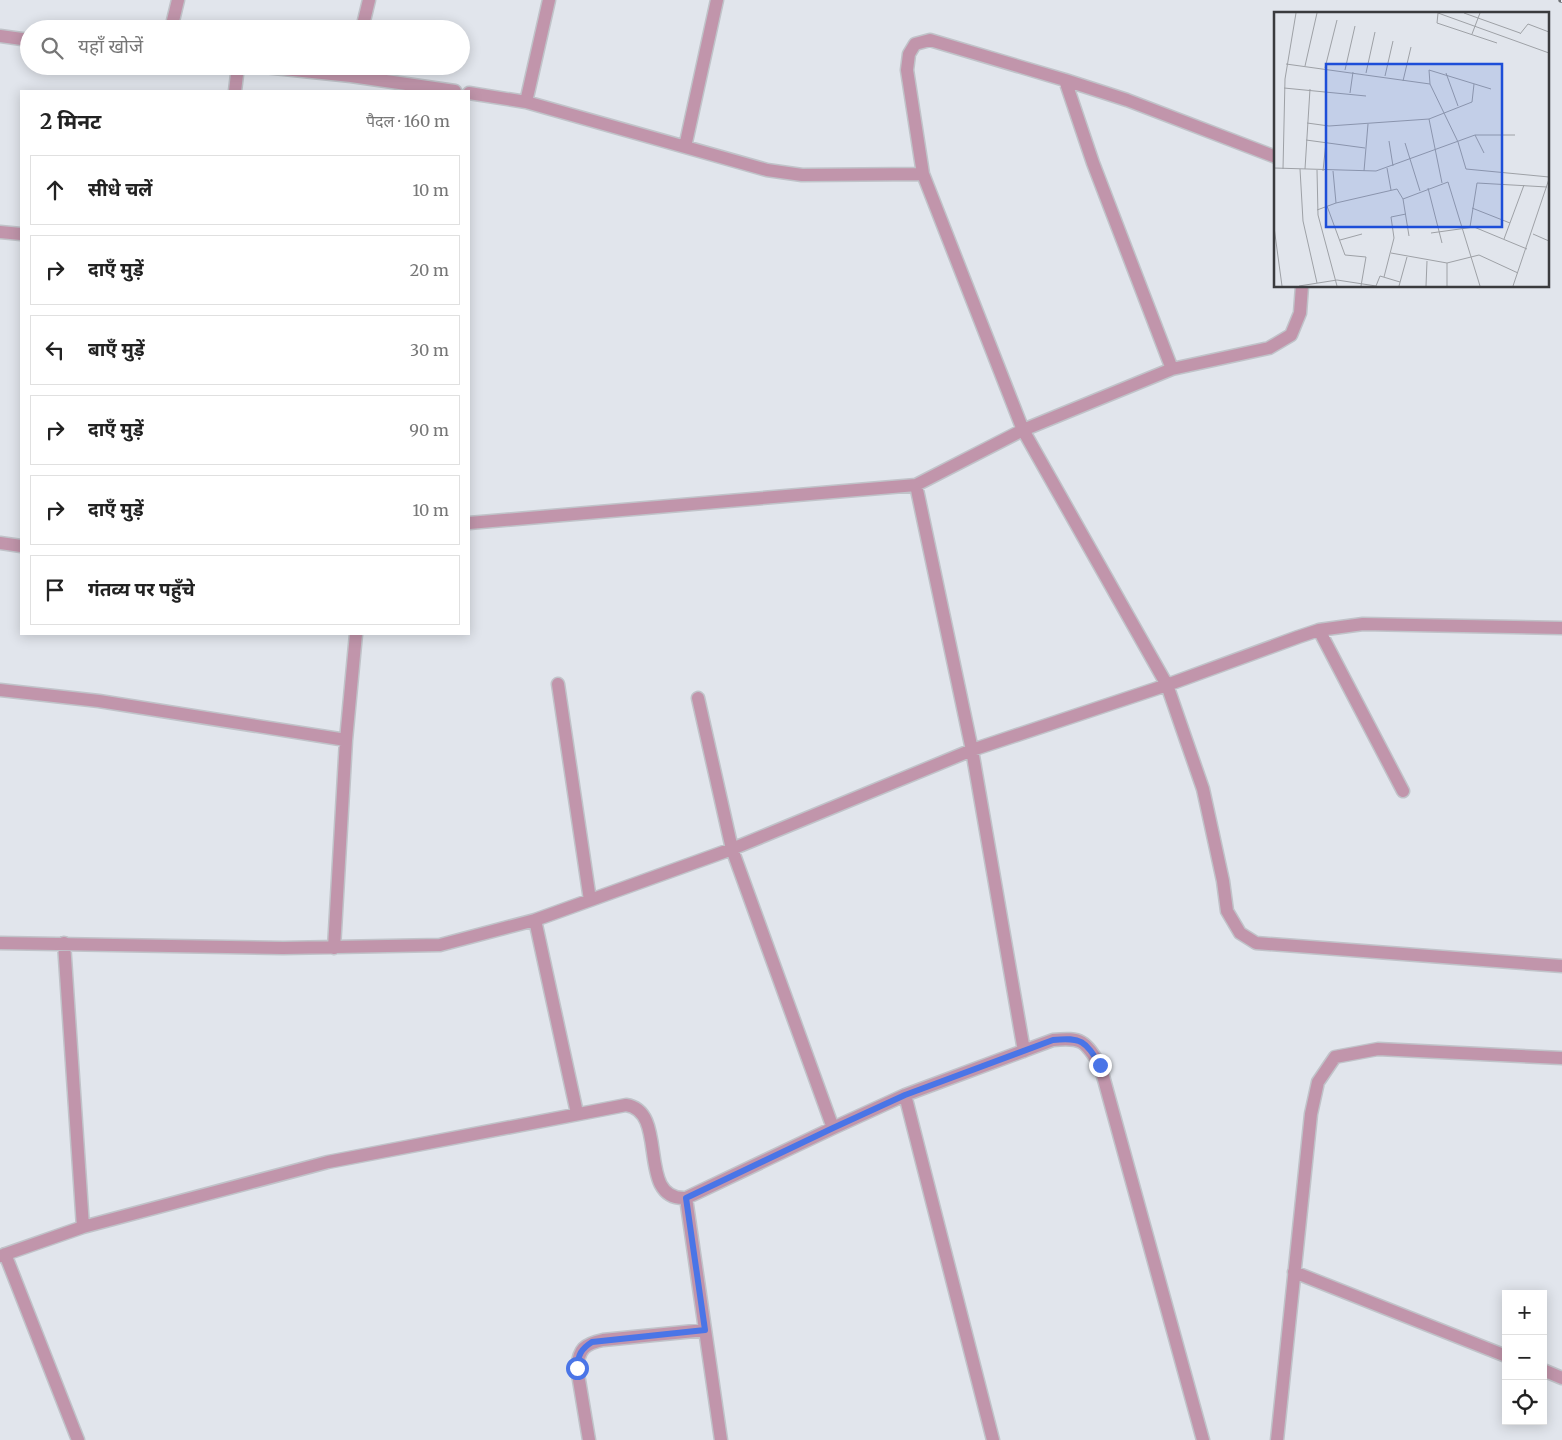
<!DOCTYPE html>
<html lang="hi">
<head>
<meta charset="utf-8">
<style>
	:root { --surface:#fff; --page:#f6f6f6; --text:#222; --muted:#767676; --line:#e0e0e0 }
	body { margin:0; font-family:Merriweather,"Noto Sans Devanagari",serif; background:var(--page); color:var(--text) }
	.controls { position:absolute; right:15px; bottom:15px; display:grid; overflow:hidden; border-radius:0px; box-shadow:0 2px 12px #0003 }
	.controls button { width:45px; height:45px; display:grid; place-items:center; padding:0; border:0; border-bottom:1px solid var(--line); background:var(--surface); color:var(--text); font:25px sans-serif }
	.stop { position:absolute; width:15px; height:15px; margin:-11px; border:4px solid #4a75e7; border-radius:50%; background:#fff }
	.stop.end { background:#4a75e7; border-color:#fff; box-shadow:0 1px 5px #0008 }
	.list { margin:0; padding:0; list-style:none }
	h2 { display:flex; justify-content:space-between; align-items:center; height:65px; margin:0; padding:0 20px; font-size:21px }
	h2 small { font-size:16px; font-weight:400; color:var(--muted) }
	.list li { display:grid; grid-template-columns:32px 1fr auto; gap:15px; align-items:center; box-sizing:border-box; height:70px; margin:0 10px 10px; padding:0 10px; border:1px solid var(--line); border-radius:0px }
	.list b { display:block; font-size:19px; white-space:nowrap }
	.list em { font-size:16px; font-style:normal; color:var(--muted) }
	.icon { flex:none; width:28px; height:28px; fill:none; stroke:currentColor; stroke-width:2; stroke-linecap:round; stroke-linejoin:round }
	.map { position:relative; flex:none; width:1562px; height:1440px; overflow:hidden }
	.search { position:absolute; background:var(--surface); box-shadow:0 2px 12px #0003; left:20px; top:20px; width:450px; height:55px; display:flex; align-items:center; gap:12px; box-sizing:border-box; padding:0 18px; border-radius:28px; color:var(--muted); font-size:19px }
	.panel { position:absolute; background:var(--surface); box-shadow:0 2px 12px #0003; left:20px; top:90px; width:450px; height:545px; border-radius:0px }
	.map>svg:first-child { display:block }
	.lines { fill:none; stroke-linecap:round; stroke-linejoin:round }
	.minor-casing { stroke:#c0c3c9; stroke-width:15 }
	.minor { stroke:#c195ab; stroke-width:12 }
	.rail-casing { stroke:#6f7175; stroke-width:5.5 }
	.rail { stroke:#eef2f9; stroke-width:4; stroke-dasharray:11; stroke-linecap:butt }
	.route { stroke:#4a75e7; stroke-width:6 }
	.inset-road { fill:none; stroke:#9ea1a6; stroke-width:1 }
	.view { fill:#1d4ed8; fill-opacity:0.15; stroke:#1d4ed8; stroke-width:2.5 }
	.inset-edge { fill:none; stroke:#3a3b3e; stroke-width:2.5 }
</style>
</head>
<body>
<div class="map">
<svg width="1562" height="1440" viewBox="0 0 1562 1440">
	<rect width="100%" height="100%" fill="#e1e5ec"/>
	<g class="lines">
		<defs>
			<path id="minor" d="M171 29 178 0
				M362 29 369 0
				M0 36 29 40
				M254 66 351 76 455 91
				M1065 80 1093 163 1172 369
				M235 91 238 66
				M469 93 526 102 767 170 802 175 923 174
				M526 102 549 0
				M685 147 717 0
				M1276 157 1127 100 1065 80 930 40 915 44 909 54 907 70 923 174 1023 430 1167 685 1203 789 1223 881 1227 911 1240 933 1256 943 1562 966
				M0 232 21 234
				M916 485 972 750 1024 1051
				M469 523 916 485 1023 430 1172 369 1269 348 1291 335 1300 313 1302 286
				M0 543 21 546
				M1319 630 1403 791
				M558 684 590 900
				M0 690 99 701 346 740
				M698 698 732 849 833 1128
				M535 920 577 1113
				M0 943 283 948 440 945 535 920 732 849 972 750 1167 685 1298 637 1319 630 1363 624 1562 628
				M64 943 83 1227
				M334 948 346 740 356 634
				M905 1095 993 1440
				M686 1198 721 1440
				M5 1254 78 1440
				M0 1256 83 1227 328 1162 626 1105C670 1111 635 1201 686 1198L833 1128 905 1095 1053 1040C1082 1037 1085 1041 1100 1065L1203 1440
				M1294 1272 1506 1356
				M1543 1370 1562 1378
				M589 1440 577 1368C579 1349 584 1344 603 1340L705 1330
				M1277 1440 1311 1114 1318 1082 1335 1057 1378 1049 1562 1058"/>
		</defs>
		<!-- minor casing -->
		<use href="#minor" class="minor-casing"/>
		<!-- minor -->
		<use href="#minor" class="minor"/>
		<defs>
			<path id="rail" d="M1561 0H1562"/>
		</defs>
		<!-- rail casing -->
		<use href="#rail" class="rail-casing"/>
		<!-- rail -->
		<use href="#rail" class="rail"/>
	</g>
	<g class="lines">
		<!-- route -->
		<path class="route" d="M577 1368C578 1355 581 1349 592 1342L705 1330 686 1198 833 1128 905 1095 1053 1040C1082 1037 1085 1041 1100 1065"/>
	</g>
	<!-- overview -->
	<g transform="translate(1274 12)">
		<rect width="275" height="275" fill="#e1e5ec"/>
		<path class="inset-road" d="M164 1 275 41M164 1 163 11 223 31M190 1 246 21M198 22 206 1M246 22 254 12 275 20M12 52 156 72M31 54 43 1M51 56 63 8M71 58 81 14M92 61 101 20M172 61 184 94M111 64 119 29M129 69 137 35M10 76 92 84M217 77 155 58 156 72 184 130 192 157 275 165M76 81 79 60M155 107 168 171M33 111 55 114 155 107 198 90 200 72M201 123 210 141M32 128 91 136M115 129 119 154M131 131 146 179M0 156 102 159 201 123H241M113 156 117 178M9 157 11 67 22 1M26 157 29 209 43 271M31 157 36 77M43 158 44 203 63 274M49 159 52 130M59 159 62 191M90 159 94 112M154 176 168 231M129 187 135 224M53 194 71 243 92 245 87 274M198 196 236 211M43 198 62 191 123 177 129 187 174 170 206 274M0 215 8 274M196 215 203 171 273 175M157 221 200 215 253 237M259 222 275 229M230 227 250 173M66 228 88 222M117 241 173 251 205 243 244 261M110 265 120 226 117 205 132 202M25 274 63 268 102 274M102 274 106 264 126 270M125 274 133 245M152 274 153 249M173 274V251M239 274 275 167"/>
		<path class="view" d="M52 52H228V215H52Z"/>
		<rect width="275" height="275" class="inset-edge"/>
	</g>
</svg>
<div class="controls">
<button>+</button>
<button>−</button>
<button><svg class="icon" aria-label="locate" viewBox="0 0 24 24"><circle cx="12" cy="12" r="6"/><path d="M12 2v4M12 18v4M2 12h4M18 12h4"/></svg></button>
</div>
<div class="stop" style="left:577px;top:1368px"></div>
<div class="stop end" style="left:1100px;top:1065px"></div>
<div class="search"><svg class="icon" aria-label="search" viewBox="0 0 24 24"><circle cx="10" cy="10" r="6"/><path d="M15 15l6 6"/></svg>यहाँ खोजें</div>
<section class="panel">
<h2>2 मिनट<small>पैदल · 160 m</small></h2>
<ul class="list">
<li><svg class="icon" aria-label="ahead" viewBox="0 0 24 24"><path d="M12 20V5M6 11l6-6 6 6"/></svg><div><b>सीधे चलें</b></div><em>10 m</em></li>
<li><svg class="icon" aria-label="right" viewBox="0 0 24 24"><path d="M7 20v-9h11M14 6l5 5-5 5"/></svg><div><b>दाएँ मुड़ें</b></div><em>20 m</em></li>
<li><svg class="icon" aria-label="left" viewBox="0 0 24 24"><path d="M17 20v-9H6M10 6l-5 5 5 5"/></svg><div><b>बाएँ मुड़ें</b></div><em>30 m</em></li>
<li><svg class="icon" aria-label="right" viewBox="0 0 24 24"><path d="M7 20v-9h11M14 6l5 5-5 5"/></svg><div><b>दाएँ मुड़ें</b></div><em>90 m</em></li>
<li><svg class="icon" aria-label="right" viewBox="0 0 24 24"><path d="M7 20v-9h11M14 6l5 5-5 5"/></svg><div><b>दाएँ मुड़ें</b></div><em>10 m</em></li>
<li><svg class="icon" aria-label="arrive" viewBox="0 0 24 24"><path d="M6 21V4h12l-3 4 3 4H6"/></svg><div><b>गंतव्य पर पहुँचे</b></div></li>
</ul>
</section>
</div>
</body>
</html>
